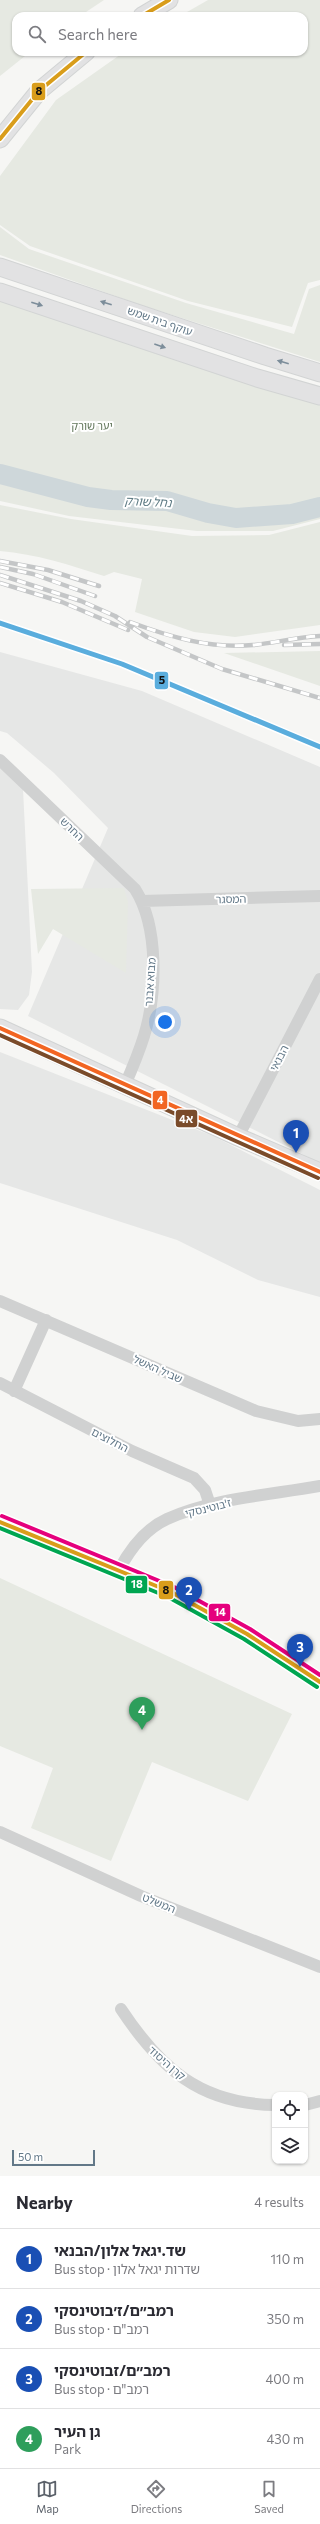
<!DOCTYPE html>
<html lang="en">
<head>
<meta charset="utf-8">
<style>
	:root { --surface:#fff; --page:#f7f7f7; --text:#2b2b33; --muted:#7c7c81; --line:#e1e1e2; --accent:#5b616a }
	body { margin:0; font-family:Commissioner,"Noto Sans Hebrew",sans-serif; background:var(--page); color:var(--text) }
	.controls { position:absolute; right:12px; bottom:12px; display:grid; overflow:hidden; border-radius:8px; box-shadow:0 1px 3px #0004 }
	.controls button { width:36px; height:36px; display:grid; place-items:center; padding:0; border:0; border-bottom:1px solid var(--line); background:var(--surface); color:var(--text); font:20px sans-serif }
	.scale { position:absolute; left:12px; bottom:10px; width:83px; box-sizing:border-box; padding-left:4px; border:2px solid #627888; border-top:0; font-size:11px; line-height:14px; white-space:nowrap; color:#627888; -webkit-text-stroke:3px #fff; paint-order:stroke }
	.you { position:absolute; left:165px; top:1022px; width:14px; height:14px; margin:-10px; border:3px solid #fff; border-radius:50%; background:#1a73e8; box-shadow:0 0 0 6px #1a73e833 }
	.badge { display:grid; place-items:center; width:26px; height:26px; border-radius:50%; background:var(--accent); color:#fff; font-size:13px; font-weight:700 }
	.pin { position:absolute; translate:-50% -33px; filter:drop-shadow(0 1px 2px #0008) }
	.pin::after { content:''; position:absolute; top:21px; width:14px; height:12px; background:inherit; clip-path:polygon(0 0,100% 0,50% 100%) }
	.list { margin:0; padding:0; list-style:none }
	h2 { display:flex; justify-content:space-between; align-items:center; height:52px; margin:0; padding:0 16px; font-size:17px }
	h2 small { font-size:13px; font-weight:400; color:var(--muted) }
	.list li { display:grid; grid-template-columns:26px 1fr auto; gap:12px; align-items:center; box-sizing:border-box; height:60px; padding:0 16px; border-top:1px solid var(--line) }
	.list b { display:block; font-size:15px; white-space:nowrap }
	.list p { margin:0; font-size:13px; white-space:nowrap; color:var(--muted) }
	.list em { font-size:13px; font-style:normal; color:var(--muted) }
	.icon { flex:none; width:22px; height:22px; fill:none; stroke:currentColor; stroke-width:2; stroke-linecap:round; stroke-linejoin:round }
	.map { position:relative; flex:none; width:320px; height:2176px; overflow:hidden }
	.search { position:absolute; background:var(--surface); box-shadow:0 1px 3px #0004; left:12px; right:12px; top:12px; height:44px; display:flex; align-items:center; gap:10px; box-sizing:border-box; padding:0 14px; border-radius:12px; color:var(--muted); font-size:15px }
	.sheet { height:292px; background:var(--surface) }
	nav { display:flex; justify-content:space-around; align-items:center; box-sizing:border-box; height:56px; border-top:1px solid var(--line); background:var(--surface); font-size:11px; color:var(--muted) }
	nav a { display:grid; justify-items:center; gap:2px }
	nav .on { color:var(--accent) }
	.map>svg:first-child { display:block }
	.built { fill:#e6e7e6 }
	.green { fill:#e6e9e2 }
	.lines { fill:none; stroke-linecap:round; stroke-linejoin:round }
	.river { stroke:#ced7da; stroke-width:20 }
	.secondary-casing { stroke:#d2d4d4; stroke-width:19 }
	.minor { stroke:#d0d1d1; stroke-width:12 }
	.tertiary { stroke:#d0d1d1; stroke-width:15 }
	.secondary { stroke:#e2e2e3; stroke-width:17 }
	.rail-casing { stroke:#c4c6c7; stroke-width:4.5 }
	.rail { stroke:#fff; stroke-width:3; stroke-dasharray:9; stroke-linecap:butt }
	.bus-1-casing { stroke:#fff; stroke-width:7 }
	.bus-2-casing { stroke:#fff; stroke-width:7 }
	.bus-3-casing { stroke:#fff; stroke-width:7 }
	.bus-4-casing { stroke:#fff; stroke-width:7 }
	.bus-5-casing { stroke:#fff; stroke-width:7 }
	.bus-1 { stroke:#d99d1b; stroke-width:4 }
	.bus-2 { stroke:#00a651; stroke-width:4 }
	.bus-3 { stroke:#e5007d; stroke-width:4 }
	.bus-4 { stroke:#f26522; stroke-width:4 }
	.bus-5 { stroke:#7a4b2a; stroke-width:4 }
	.rail-1-casing { stroke:#fff; stroke-width:8 }
	.rail-1 { stroke:#5aaddd; stroke-width:5 }
	.oneway { fill:#7c8d9a }
	.labels { text-anchor:middle; stroke-width:4; stroke-linejoin:round; paint-order:stroke }
	.street-label { font-size:11px; fill:#627888; stroke:#fff }
	.park-label { font-size:11px; fill:#65795e; stroke:#fff }
	.water-label { font-size:12px; font-style:italic; fill:#5e7b84; stroke:#fff }
	.line-badge { stroke:#fff; stroke-width:1.5 }
	.badge-label { font-size:11px; text-anchor:middle; font-weight:bold; fill:#fff }
	.pale-badge-label { font-size:11px; text-anchor:middle; font-weight:bold; fill:#111 }
</style>
</head>
<body>
<div class="map">
<svg width="320" height="2176" viewBox="0 0 320 2176">
	<rect width="100%" height="100%" fill="#f6f6f4"/>
	<!-- built -->
	<path class="built" d="M0 652 142 691 320 767V1163L28 1016 108 828 54 773 7 733 0 731Z
		M0 765 23 789 32 972 29 995 18 1010 0 1009Z
		M0 1052 213 1136 320 1190V1297L258 1280 177 1240 0 1183Z"/>
	<!-- green -->
	<path class="green" d="M0 0H104L80 16H16V52H30L0 76Z
		M208 0H320V280L308 283 292 327 188 301 30 246 0 225V176L56 100 124 52H304V16H180Z
		M0 227 29 249 186 303 294 334 309 289 320 285V362L141 305 0 255Z
		M0 298 320 403V519L273 531H197L69 516 0 501Z
		M0 505 71 519 192 536 269 535 320 522V625L235 637 194 632 135 612 142 579 114 572 104 576C70 565 36 554 0 551Z
		M320 651V686L224 653Z
		M124 888 128 902 126 973 53 929 38 954 31 889Z
		M0 1578 292 1714 248 1801 152 1762 111 1861 31 1828 53 1768 0 1746Z"/>
	<g class="lines">
		<!-- river -->
		<path class="river" d="M0 474 88 497 111 500 167 501 208 513 236 518 292 514 320 507"/>
		<defs>
			<path id="secondary" d="M142 16 169 0
				M0 139 39 91 86 52
				M0 267 265 356 320 373
				M0 292 257 378 320 396
				M0 1028 238 1137 320 1172"/>
		</defs>
		<!-- secondary casing -->
		<use href="#secondary" class="secondary-casing"/>
		<!-- minor -->
		<path class="minor" d="M0 760 135 889C159 927 157 994 144 1036 139 1052 132 1069 125 1085
			M142 901 320 896
			M238 1137 320 979
			M0 1301 256 1411 298 1421 320 1419
			M0 1383 132 1451 194 1478 205 1490 210 1505
			M14 1391 46 1320
			M119 1570C130 1549 145 1529 167 1519 214 1498 270 1495 320 1486
			M0 1832 141 1896 320 1967
			M121 2009C160 2068 200 2104 275 2105
			M305 2105 320 2101"/>
		<!-- tertiary -->
		<path class="tertiary" d="M0 1522 171 1592 247 1634 320 1682"/>
		<!-- secondary -->
		<use href="#secondary" class="secondary"/>
		<defs>
			<path id="rail" d="M0 561 48 570 99 586
				M0 567 33 574 95 596
				M0 575 81 601 115 616 147 637 222 669 320 698
				M0 583 62 602 128 630
				M130 622C170 637 210 649 253 645 275 643 297 637 320 636
				M284 645 320 644"/>
		</defs>
		<!-- rail casing -->
		<use href="#rail" class="rail-casing"/>
		<!-- rail -->
		<use href="#rail" class="rail"/>
		<defs>
			<path id="bus-1" d="M142 16 169 0
				M0 139 39 91 86 52
				M0 1522 171 1592 247 1634 320 1682"/>
			<path id="bus-2" d="M0 1528 168 1597 244 1639 317 1687"/>
			<path id="bus-3" d="M2 1516 174 1587 250 1629 320 1675"/>
			<path id="bus-4" d="M0 1028 320 1172"/>
			<path id="bus-5" d="M0 1035 318 1178"/>
		</defs>
		<!-- bus-1 casing -->
		<use href="#bus-1" class="bus-1-casing"/>
		<!-- bus-2 casing -->
		<use href="#bus-2" class="bus-2-casing"/>
		<!-- bus-3 casing -->
		<use href="#bus-3" class="bus-3-casing"/>
		<!-- bus-4 casing -->
		<use href="#bus-4" class="bus-4-casing"/>
		<!-- bus-5 casing -->
		<use href="#bus-5" class="bus-5-casing"/>
		<!-- bus-1 -->
		<use href="#bus-1" class="bus-1"/>
		<!-- bus-2 -->
		<use href="#bus-2" class="bus-2"/>
		<!-- bus-3 -->
		<use href="#bus-3" class="bus-3"/>
		<!-- bus-4 -->
		<use href="#bus-4" class="bus-4"/>
		<!-- bus-5 -->
		<use href="#bus-5" class="bus-5"/>
		<defs>
			<path id="rail-1" d="M0 623 122 664 320 747"/>
		</defs>
		<!-- rail-1 casing -->
		<use href="#rail-1" class="rail-1-casing"/>
		<!-- rail-1 -->
		<use href="#rail-1" class="rail-1"/>
	</g>
	<!-- one-way arrows -->
	<defs><path id="oneway-solid" d="M-6-.8H1V-3.2L6.5 0L1 3.2V.8H-6Z"/></defs>
	<g class="oneway">
		<use href="#oneway-solid" transform="translate(106 303) rotate(-162)"/>
		<use href="#oneway-solid" transform="translate(37 304) rotate(18)"/>
		<use href="#oneway-solid" transform="translate(160 346) rotate(19)"/>
		<use href="#oneway-solid" transform="translate(283 362) rotate(-164)"/>
	</g>
	<g class="labels">
		<!-- street labels -->
		<g class="street-label">
			<text transform="translate(160 321) rotate(19)" y="4">עוקף בית שמש</text>
			<text transform="translate(72 829) rotate(44)" y="4">החרש</text>
			<text transform="translate(231 899) rotate(-1)" y="4">המסגר</text>
			<text transform="translate(150 982) rotate(-86)" y="4">מבוא אבנר</text>
			<text transform="translate(279 1058) rotate(-63)" y="4">הבנאי</text>
			<text transform="translate(158 1369) rotate(24)" y="4">שביל האשל</text>
			<text transform="translate(110 1440) rotate(27)" y="4">החלוצים</text>
			<text transform="translate(208 1508) rotate(-14)" y="4">ז'בוטינסקי</text>
			<text transform="translate(159 1903) rotate(22)" y="4">המשלט</text>
			<text transform="translate(167 2063) rotate(41)" y="4">קרן היסוד</text>
		</g>
		<!-- park labels -->
		<g class="park-label">
			<text x="92" y="430">יער שורק</text>
		</g>
		<!-- water labels -->
		<g class="water-label">
			<text transform="translate(148 502) rotate(3)" y="4">נחל שורק</text>
		</g>
	</g>
	<g class="line-badge">
		<rect x="31" y="82" width="15" height="19" rx="4" fill="#d99d1b"/>
		<rect x="154" y="671" width="15" height="19" rx="4" fill="#5aaddd"/>
		<rect x="152" y="1090" width="16" height="20" rx="4" fill="#f26522"/>
		<rect x="175" y="1109" width="23" height="19" rx="4" fill="#7a4b2a"/>
		<rect x="125" y="1575" width="23" height="19" rx="4" fill="#00a651"/>
		<rect x="158" y="1580" width="16" height="20" rx="4" fill="#d99d1b"/>
		<rect x="208" y="1603" width="23" height="19" rx="4" fill="#e5007d"/>
	</g>
	<g class="badge-label">
		<text x="160" y="1104">4</text>
		<text x="186" y="1123">4א</text>
		<text x="137" y="1588">18</text>
		<text x="220" y="1616">14</text>
	</g>
	<g class="pale-badge-label">
		<text x="39" y="95">8</text>
		<text x="162" y="684">5</text>
		<text x="166" y="1594">8</text>
	</g>
</svg>
<div class="controls">
<button><svg class="icon" aria-label="locate" viewBox="0 0 24 24"><circle cx="12" cy="12" r="6"/><path d="M12 2v4M12 18v4M2 12h4M18 12h4"/></svg></button>
<button><svg class="icon" aria-label="layers" viewBox="0 0 24 24"><path d="M12 4l9 5-9 5-9-5zM3 14l9 5 9-5"/></svg></button>
</div>
<div class="scale">50 m</div>
<div class="you"></div>
<div class="pin badge" style="left:296px;top:1153px;background:#1a4fb4">1</div>
<div class="pin badge" style="left:189px;top:1610px;background:#1a4fb4">2</div>
<div class="pin badge" style="left:300px;top:1667px;background:#1a4fb4">3</div>
<div class="pin badge" style="left:142px;top:1730px;background:#2e9e5b">4</div>
<div class="search"><svg class="icon" aria-label="search" viewBox="0 0 24 24"><circle cx="10" cy="10" r="6"/><path d="M15 15l6 6"/></svg>Search here</div>
</div>
<section class="sheet">
<h2>Nearby<small>4 results</small></h2>
<ul class="list">
<li><span class="badge" style="background:#1a4fb4">1</span><div><b>שד.יגאל אלון/הבנאי</b><p>Bus stop · שדרות יגאל אלון</p></div><em>110 m</em></li>
<li><span class="badge" style="background:#1a4fb4">2</span><div><b>רמב״ם/ז׳בוטינסקי</b><p>Bus stop · רמב&quot;ם</p></div><em>350 m</em></li>
<li><span class="badge" style="background:#1a4fb4">3</span><div><b>רמב״ם/זבוטינסקי</b><p>Bus stop · רמב&quot;ם</p></div><em>400 m</em></li>
<li><span class="badge" style="background:#2e9e5b">4</span><div><b>גן העיר</b><p>Park</p></div><em>430 m</em></li>
</ul>
</section>
<nav>
<a class="on"><svg class="icon" aria-label="map" viewBox="0 0 24 24"><path d="M3 6l6-2 6 2 6-2v14l-6 2-6-2-6 2zM9 4v14M15 6v14"/></svg>Map</a>
<a><svg class="icon" aria-label="directions" viewBox="0 0 24 24"><path d="M12 3l9 9-9 9-9-9zM9 14v-3h6M13 9l2 2-2 2"/></svg>Directions</a>
<a><svg class="icon" aria-label="saved" viewBox="0 0 24 24"><path d="M7 4h10v16l-5-4-5 4z"/></svg>Saved</a>
</nav>
</body>
</html>
